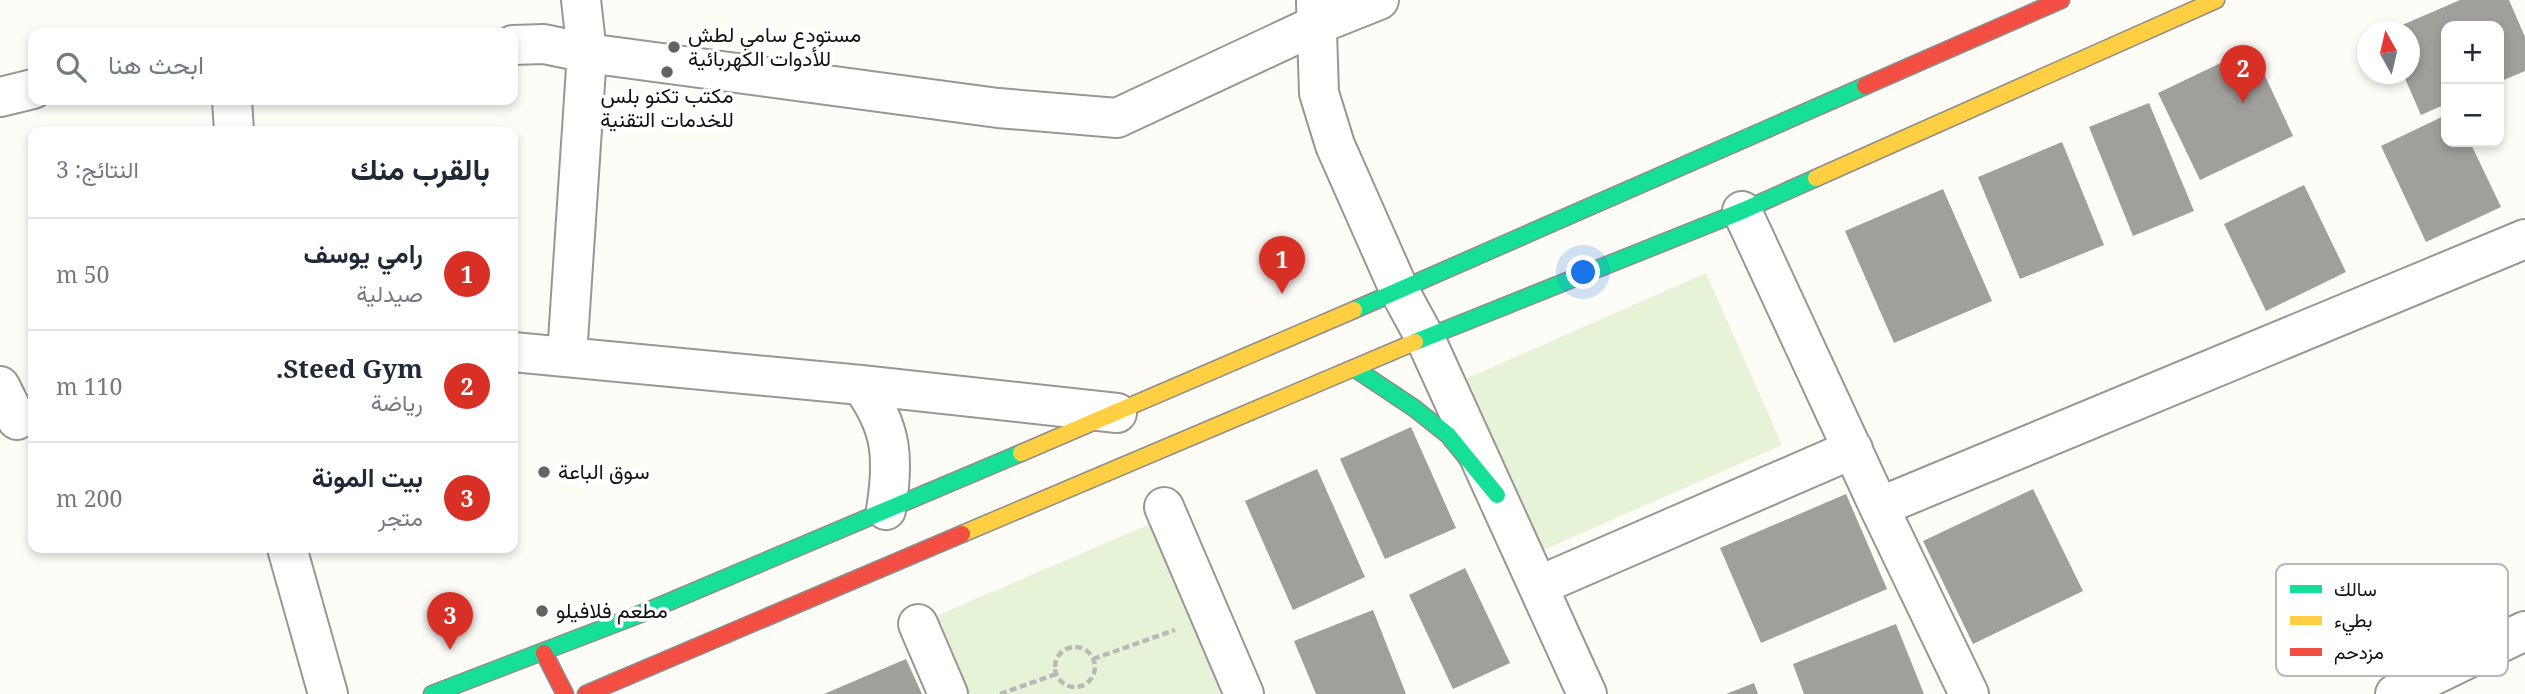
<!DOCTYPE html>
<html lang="ar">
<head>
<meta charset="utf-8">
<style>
	:root { --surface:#fff; --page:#f6f6f7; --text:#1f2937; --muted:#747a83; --line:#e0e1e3; --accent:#d93025 }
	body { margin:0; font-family:"Noto Serif",Vazirmatn,serif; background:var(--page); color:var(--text); direction:rtl }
	.controls { position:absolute; right:21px; top:21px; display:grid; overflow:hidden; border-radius:14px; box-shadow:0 4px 10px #0003 }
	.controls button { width:63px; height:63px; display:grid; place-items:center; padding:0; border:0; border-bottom:2px solid var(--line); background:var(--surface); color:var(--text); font:35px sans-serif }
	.compass { position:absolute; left:2357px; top:21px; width:63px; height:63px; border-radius:50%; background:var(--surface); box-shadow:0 4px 10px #0003; rotate:352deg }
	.you { position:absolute; left:1584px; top:273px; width:24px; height:24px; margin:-18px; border:5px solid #fff; border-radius:50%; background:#1a73e8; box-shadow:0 0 0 10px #1a73e833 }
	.badge { display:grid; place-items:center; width:46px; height:46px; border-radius:50%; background:var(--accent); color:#fff; font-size:23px; font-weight:700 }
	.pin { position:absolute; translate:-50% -58px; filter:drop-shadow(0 2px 4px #0008) }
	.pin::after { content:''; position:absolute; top:37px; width:24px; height:21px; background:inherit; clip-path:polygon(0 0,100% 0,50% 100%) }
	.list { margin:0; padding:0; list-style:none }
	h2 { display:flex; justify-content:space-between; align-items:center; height:91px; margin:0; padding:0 28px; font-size:30px }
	h2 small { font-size:23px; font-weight:400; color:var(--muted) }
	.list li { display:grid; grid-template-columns:46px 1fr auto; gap:21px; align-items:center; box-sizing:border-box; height:112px; padding:0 28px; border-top:2px solid var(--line) }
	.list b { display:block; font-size:26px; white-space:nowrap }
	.list p { margin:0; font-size:23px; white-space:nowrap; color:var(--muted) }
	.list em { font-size:23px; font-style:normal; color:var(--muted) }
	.icon { flex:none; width:38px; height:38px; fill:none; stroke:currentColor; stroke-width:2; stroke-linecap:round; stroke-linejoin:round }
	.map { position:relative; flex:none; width:2525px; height:694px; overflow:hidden; direction:ltr }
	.search { position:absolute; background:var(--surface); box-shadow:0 4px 10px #0003; left:28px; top:28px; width:490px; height:77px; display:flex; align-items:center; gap:18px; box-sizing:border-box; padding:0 24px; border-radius:14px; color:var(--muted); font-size:26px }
	.panel { position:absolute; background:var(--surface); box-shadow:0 4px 10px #0003; left:28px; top:126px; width:490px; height:427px; border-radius:14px; direction:rtl }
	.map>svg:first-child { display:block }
	.green { fill:#e7f3d7 }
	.building { fill:#a19f9c }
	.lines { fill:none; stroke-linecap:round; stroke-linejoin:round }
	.street-casing { stroke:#979795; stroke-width:42 }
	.fast-casing { stroke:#8e8d8b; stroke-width:19 }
	.slow-casing { stroke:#8e8d8b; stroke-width:19 }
	.jam-casing { stroke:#8e8d8b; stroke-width:19 }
	.path { stroke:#b9b9b8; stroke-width:4.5; stroke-dasharray:7 3.5; stroke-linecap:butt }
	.street { stroke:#fffffe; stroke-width:38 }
	.fast { stroke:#16e098; stroke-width:16 }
	.slow { stroke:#ffcf43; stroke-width:16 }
	.jam { stroke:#f24e42; stroke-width:16 }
	.poi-dot { fill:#646362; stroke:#fff; stroke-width:2.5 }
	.labels { text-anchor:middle; stroke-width:7; stroke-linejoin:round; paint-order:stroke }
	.poi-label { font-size:21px; fill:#111; stroke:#fff; text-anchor:start }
	.key { fill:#fff; stroke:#b8b8b8; stroke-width:2 }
	.key-label { font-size:19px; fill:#111 }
</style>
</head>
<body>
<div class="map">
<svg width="2525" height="694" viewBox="0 0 2525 694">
	<rect width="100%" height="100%" fill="#fdfcf7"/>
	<!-- green -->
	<path class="green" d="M1706 273 1782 445 1539 552 1463 380Z
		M1152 523 1227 694H968L934 617Z"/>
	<!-- building -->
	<path class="building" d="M2460 0H2509L2525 37V71L2499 82V26H2446V104L2421 115 2403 74H2410V32H2386Z
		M2252 48 2293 136 2200 180 2158 93Z
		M2149 103 2194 211 2133 236 2089 127Z
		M2446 115V142H2470L2501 207 2426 242 2381 146Z
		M2062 142 2104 245 2020 279 1978 177Z
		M2304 185 2346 272 2266 311 2224 224Z
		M1943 189 1992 301 1894 343 1845 231Z
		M1411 427 1456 528 1385 559 1340 459Z
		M1317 469 1365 577 1293 610 1245 501Z
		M2033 489 2083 591 1973 644 1923 541Z
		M1846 494 1887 589 1761 643 1720 548Z
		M1465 568 1510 663 1453 689 1409 595Z
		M1373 610 1406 694H1316L1294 641Z
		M1896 624 1924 694H1804L1793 664Z
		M906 659 922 694H824Z
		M1754 683 1758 694H1726Z"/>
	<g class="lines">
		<defs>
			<path id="street" d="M1316 2 1319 93 1335 145 1400 292 1425 338 1587 694
				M513 45 544 44 587 53 998 108 1117 118 1316 25 1379 0
				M0 97 33 89
				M232 100 234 131
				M1742 211 1879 507 1969 694
				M513 352 861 385 1117 413
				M567 356 587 53 581 0
				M861 385C893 428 894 460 886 510
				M0 386 17 420
				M1164 507 1244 694
				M1879 507 2525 239
				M287 548 328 694
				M1538 586 1853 449
				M918 624 948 694
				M2395 694 2525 631"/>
			<path id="fast" d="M1354 310 1865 86
				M1415 342 1742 211 1816 178
				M1354 368 1414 408 1448 435 1497 495
				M432 694 638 615 1021 453"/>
			<path id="slow" d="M1816 178 2216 0
				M1021 453 1354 310
				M962 534 1415 342"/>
			<path id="jam" d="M1865 86 2061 0
				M544 653 565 694
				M586 694 962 534"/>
		</defs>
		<!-- street casing -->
		<use href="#street" class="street-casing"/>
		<!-- fast casing -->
		<use href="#fast" class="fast-casing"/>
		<!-- slow casing -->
		<use href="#slow" class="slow-casing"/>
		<!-- jam casing -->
		<use href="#jam" class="jam-casing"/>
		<!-- path -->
		<path class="path" d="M1055 667a20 20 0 1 1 40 0a20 20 0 1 1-40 0Z
			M1093 659 1175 630
			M1000 694 1056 674"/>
		<!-- street -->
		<use href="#street" class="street"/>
		<!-- fast -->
		<use href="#fast" class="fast"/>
		<!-- slow -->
		<use href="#slow" class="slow"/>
		<!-- jam -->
		<use href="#jam" class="jam"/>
	</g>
	<!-- markers -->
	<g class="poi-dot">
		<circle cx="674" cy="47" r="7"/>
		<circle cx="667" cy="72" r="7"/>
		<circle cx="544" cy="472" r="7"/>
		<circle cx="542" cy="611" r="7"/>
	</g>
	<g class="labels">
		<!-- poi labels -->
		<g class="poi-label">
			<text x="688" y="42">مستودع سامي لطش<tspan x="688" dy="24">للأدوات الكهربائية</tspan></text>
			<text x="667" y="103" text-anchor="middle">مكتب تكنو بلس<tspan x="667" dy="24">للخدمات التقنية</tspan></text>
			<text x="558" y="479">سوق الباعة</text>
			<text x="556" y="618">مطعم فلافيلو</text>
		</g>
	</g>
	<!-- legend -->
	<rect x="2276" y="564" width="232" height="112" rx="10" class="key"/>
	<rect x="2290" y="585" width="32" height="8" fill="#16e098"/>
	<rect x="2290" y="616" width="32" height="9" fill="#ffcf43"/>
	<rect x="2290" y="648" width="32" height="8" fill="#f24e42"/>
	<g class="key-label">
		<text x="2334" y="596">سالك</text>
		<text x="2334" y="627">بطيء</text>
		<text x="2334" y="659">مزدحم</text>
	</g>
</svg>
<div class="controls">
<button>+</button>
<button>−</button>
</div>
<svg class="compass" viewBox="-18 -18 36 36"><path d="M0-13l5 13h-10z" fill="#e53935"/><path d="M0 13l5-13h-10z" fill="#747a83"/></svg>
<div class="you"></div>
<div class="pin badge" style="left:1282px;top:294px">1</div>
<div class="pin badge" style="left:2243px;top:103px">2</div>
<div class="pin badge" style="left:450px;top:650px">3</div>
<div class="search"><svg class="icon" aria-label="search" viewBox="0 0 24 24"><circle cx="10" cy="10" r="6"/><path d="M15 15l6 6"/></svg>ابحث هنا</div>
<section class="panel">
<h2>بالقرب منك<small>النتائج: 3</small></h2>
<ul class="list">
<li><span class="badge">1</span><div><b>رامي يوسف</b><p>صيدلية</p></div><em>50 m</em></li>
<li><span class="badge">2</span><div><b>Steed Gym.</b><p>رياضة</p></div><em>110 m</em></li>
<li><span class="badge">3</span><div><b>بيت المونة</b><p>متجر</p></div><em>200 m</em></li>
</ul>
</section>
</div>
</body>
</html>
